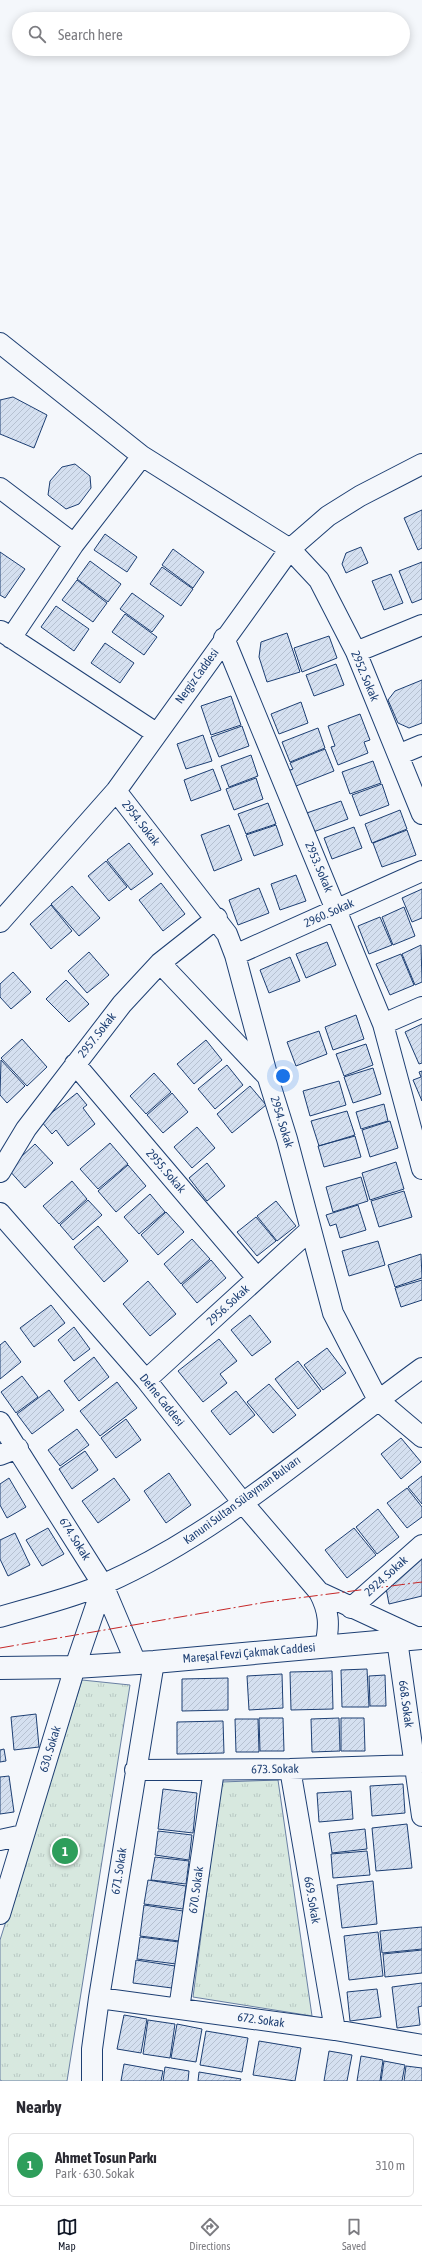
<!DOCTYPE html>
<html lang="en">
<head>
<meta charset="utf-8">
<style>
	:root { --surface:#fff; --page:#f2f2f3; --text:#2b2b33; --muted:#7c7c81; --line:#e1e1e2; --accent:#111827 }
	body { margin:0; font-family:"Asap Condensed",sans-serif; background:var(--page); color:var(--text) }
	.you { position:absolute; left:283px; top:1076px; width:14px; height:14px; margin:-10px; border:3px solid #fff; border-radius:50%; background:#1a73e8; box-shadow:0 0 0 6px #1a73e833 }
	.badge { display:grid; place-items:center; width:26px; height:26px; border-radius:50%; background:var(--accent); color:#fff; font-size:13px; font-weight:700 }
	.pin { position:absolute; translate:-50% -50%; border:2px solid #fff; box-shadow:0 1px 4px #0006 }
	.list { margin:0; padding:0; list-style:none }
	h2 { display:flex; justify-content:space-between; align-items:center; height:52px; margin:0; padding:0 16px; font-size:17px }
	h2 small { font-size:13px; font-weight:400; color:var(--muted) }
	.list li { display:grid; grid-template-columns:26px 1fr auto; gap:12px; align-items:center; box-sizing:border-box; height:64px; margin:0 8px 8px; padding:0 8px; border:1px solid var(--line); border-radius:6px }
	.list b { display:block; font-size:15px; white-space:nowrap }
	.list p { margin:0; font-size:13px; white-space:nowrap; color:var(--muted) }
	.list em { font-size:13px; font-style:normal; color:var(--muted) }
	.icon { flex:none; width:22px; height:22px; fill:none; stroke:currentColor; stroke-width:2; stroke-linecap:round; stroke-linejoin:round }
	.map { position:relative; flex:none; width:422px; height:2081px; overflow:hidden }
	.search { position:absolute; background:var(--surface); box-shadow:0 2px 10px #0003; left:12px; right:12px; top:12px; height:44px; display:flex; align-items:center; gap:10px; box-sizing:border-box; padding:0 14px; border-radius:22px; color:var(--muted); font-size:15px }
	.sheet { height:124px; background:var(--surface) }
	nav { display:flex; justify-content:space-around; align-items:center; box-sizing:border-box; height:56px; border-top:1px solid var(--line); background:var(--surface); font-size:11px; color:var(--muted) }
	nav a { display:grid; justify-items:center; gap:2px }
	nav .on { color:var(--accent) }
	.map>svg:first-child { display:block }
	.park { fill:url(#park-tufts); stroke:#687fa3 }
	.building { fill:url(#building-hatch); stroke:#1d3f73 }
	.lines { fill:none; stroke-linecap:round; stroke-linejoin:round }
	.minor-casing { stroke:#1d3f73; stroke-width:22 }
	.major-casing { stroke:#1d3f73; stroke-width:24 }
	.minor { stroke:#f4f7fb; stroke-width:20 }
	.major { stroke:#f4f7fb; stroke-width:22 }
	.power { stroke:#c62828; stroke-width:1; stroke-dasharray:14 3 2 3; stroke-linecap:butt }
	.labels { text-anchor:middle; stroke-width:3; stroke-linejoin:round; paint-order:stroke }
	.street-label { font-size:12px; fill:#1d3f73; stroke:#f4f7fb }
</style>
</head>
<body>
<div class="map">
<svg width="422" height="2081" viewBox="0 0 422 2081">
	<defs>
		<pattern id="park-tufts" width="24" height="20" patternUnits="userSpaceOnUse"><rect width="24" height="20" fill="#d7e8df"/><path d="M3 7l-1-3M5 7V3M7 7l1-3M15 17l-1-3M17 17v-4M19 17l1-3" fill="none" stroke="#b8c8c3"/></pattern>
		<pattern id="building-hatch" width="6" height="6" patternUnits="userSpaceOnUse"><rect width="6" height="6" fill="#d5e0f0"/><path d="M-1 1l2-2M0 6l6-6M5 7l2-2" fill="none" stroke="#b6c1d1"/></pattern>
	</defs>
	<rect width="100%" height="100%" fill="#f4f7fb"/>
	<!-- park -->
	<path class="park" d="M82 1680 130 1685 67 2081H2L0 2080V1940Z
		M278 1780 312 2016 193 1997 221 1782Z"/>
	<!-- building -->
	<path class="building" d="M13 397 47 415 34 448 0 434V400Z
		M75 464 90 476 91 488 79 504 66 509 48 495 50 481 62 467Z
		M422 510V548L418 550 404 518Z
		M105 534 137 557 127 572 94 550Z
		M361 547 368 563 346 573 342 564 346 553Z
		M173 549 204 572 193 588 162 565Z
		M0 552 25 569 5 598 0 595Z
		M90 561 121 584 108 602 77 579Z
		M422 562V599L412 603 399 571Z
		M162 567 193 589 181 606 150 584Z
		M391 574 403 603 384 610 372 581Z
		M77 580 107 603 93 622 62 600Z
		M132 593 164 616 152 632 120 609Z
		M56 606 89 629 74 651 41 627Z
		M125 614 157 637 144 655 112 632Z
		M287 633 300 672 267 682 259 657 261 642Z
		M329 636 337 658 302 672 294 648Z
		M105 643 134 663 120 683 91 663Z
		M336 664 344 685 314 696 306 675Z
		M422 680V723L409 728 398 723 388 700 395 691Z
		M231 696 241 725 211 735 201 706Z
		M301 702 308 723 279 734 271 714Z
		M360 714 370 740 364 742 368 753 338 765 331 747 335 746 328 726Z
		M242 726 249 746 219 757 211 737Z
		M318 728 325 748 290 762 282 742Z
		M203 735 212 761 186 769 177 744Z
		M325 749 334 771 291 788 285 772 293 769 290 763Z
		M251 755 258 776 229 787 221 766Z
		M373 761 381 783 350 794 342 772Z
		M213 769 221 790 191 801 184 780Z
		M256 778 263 799 234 810 226 789Z
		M382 784 389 805 360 816 352 795Z
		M341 801 348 819 308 834 301 815Z
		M268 803 276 824 246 834 238 814Z
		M400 810 407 829 372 843 365 824Z
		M229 825 242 860 214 871 201 835Z
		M276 825 283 845 254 856 246 835Z
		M354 827 362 848 332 859 324 838Z
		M407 830 416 855 382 867 373 843Z
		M129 843 153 874 131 890 107 860Z
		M106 861 127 887 109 901 88 876Z
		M296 875 306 901 280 910 271 884Z
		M161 883 185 914 163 931 139 900Z
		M72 886 100 918 79 936 51 904Z
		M259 888 269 913 238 925 229 900Z
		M422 889V918L412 922 402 898Z
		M51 905 72 931 51 949 30 924Z
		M404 907 415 936 393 945 382 917Z
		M380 917 392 945 369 954 358 926Z
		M327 942 336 965 306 978 296 954Z
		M421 945 422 982 415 985 402 954Z
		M89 952 109 975 87 993 68 971Z
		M401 954 414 985 390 995 376 964Z
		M290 957 300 981 269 993 260 970Z
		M13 972 31 992 11 1009 0 997V984Z
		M66 980 89 1004 69 1022 46 999Z
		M356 1015 364 1039 333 1050 325 1027Z
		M422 1024V1063L419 1064 405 1032Z
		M319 1031 327 1054 296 1066 287 1042Z
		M22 1039 47 1067 27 1086 1 1058Z
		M206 1040 222 1060 194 1084 177 1064Z
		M366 1044 373 1065 344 1076 336 1054Z
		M1 1060 25 1086 7 1103 0 1095Z
		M227 1065 243 1085 215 1109 198 1089Z
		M373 1068 381 1094 353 1103 344 1077Z
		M422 1071V1101L413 1080 421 1077 419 1072Z
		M154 1073 171 1092 146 1114 130 1096Z
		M339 1081 346 1105 310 1116 303 1091Z
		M250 1086 266 1105 232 1133 217 1114Z
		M77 1093 87 1105 83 1108 95 1124 68 1146 56 1130 52 1134 41 1121Z
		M172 1093 188 1112 163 1133 147 1115Z
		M384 1104 388 1121 361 1129 356 1112Z
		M347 1111 355 1135 319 1146 311 1121Z
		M390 1121 398 1148 370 1157 362 1130Z
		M197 1127 215 1148 192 1168 174 1147Z
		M355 1136 361 1157 324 1167 318 1146Z
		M110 1143 128 1164 98 1189 80 1169Z
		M35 1144 53 1163 25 1188 8 1169Z
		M396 1162 404 1189 370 1200 362 1173Z
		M207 1163 225 1186 207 1201 189 1178Z
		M128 1165 146 1186 116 1212 98 1191Z
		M361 1177 368 1201 333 1212 326 1187Z
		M72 1181 87 1199 59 1224 43 1206Z
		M404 1191 412 1217 379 1227 371 1201Z
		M150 1194 165 1212 139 1234 124 1217Z
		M88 1200 102 1215 73 1240 60 1225Z
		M276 1201 296 1226 277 1241 257 1216Z
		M358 1205 366 1230 340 1238 336 1224 330 1226 326 1215Z
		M166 1212 184 1232 158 1255 141 1235Z
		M256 1217 276 1241 257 1256 237 1232Z
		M98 1226 128 1261 104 1282 74 1247Z
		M192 1239 210 1259 181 1284 164 1264Z
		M378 1241 385 1265 349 1276 342 1251Z
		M421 1254 422 1278 395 1287 388 1265Z
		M211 1260 226 1278 197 1303 182 1285Z
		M422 1280V1300L401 1307 395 1288Z
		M148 1281 176 1314 150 1336 123 1304Z
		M51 1305 65 1323 34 1347 20 1328Z
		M250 1315 271 1342 252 1356 231 1330Z
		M74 1327 90 1349 74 1361 58 1340Z
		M219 1339 237 1361 220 1374 227 1383 203 1402 178 1371Z
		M5 1341 21 1362 0 1379V1345Z
		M327 1348 346 1373 323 1390 304 1365Z
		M94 1357 109 1377 79 1401 64 1381Z
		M298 1361 321 1391 298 1409 275 1379Z
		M22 1376 38 1397 16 1413 1 1392Z
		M117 1382 137 1408 100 1436 80 1411Z
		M269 1384 296 1415 273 1433 247 1402Z
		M49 1390 64 1410 32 1434 17 1414Z
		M236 1391 255 1415 230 1435 211 1411Z
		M126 1419 141 1440 116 1458 101 1438Z
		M77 1429 89 1445 60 1466 48 1450Z
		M401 1438 421 1462 401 1479 381 1454Z
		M85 1451 98 1470 72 1489 59 1469Z
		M169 1473 191 1505 166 1523 144 1491Z
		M422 1476V1504L408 1487Z
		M9 1478 26 1507 7 1518 0 1505V1484Z
		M114 1478 130 1500 98 1523 82 1501Z
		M407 1488 422 1507V1517L407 1528 387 1503Z
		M378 1509 399 1537 377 1554 356 1527Z
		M48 1528 64 1554 42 1566 26 1540Z
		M354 1528 376 1555 347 1578 325 1550Z
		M15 1533 30 1565 8 1576 0 1559V1540Z
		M422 1558V1596L389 1604 386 1588Z
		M367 1669 369 1707H342L341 1670Z
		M332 1671 333 1709 291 1710 290 1672Z
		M282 1674 283 1708 249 1710 247 1676Z
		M385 1675 386 1706H370L369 1676Z
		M228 1678V1710L182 1711V1679Z
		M36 1714 39 1747 14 1750 11 1717Z
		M259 1718H283L284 1751H260Z
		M339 1718 340 1751 312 1752 311 1719Z
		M341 1718H364L365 1751H341Z
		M235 1719H258L259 1752H236Z
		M223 1721 224 1753 177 1754V1722Z
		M4 1749 6 1761 0 1762V1750Z
		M9 1776 14 1812 0 1814V1777Z
		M403 1784 405 1813 372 1816 370 1786Z
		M163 1789 197 1793 193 1833 158 1829Z
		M351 1791 353 1819 319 1822 317 1793Z
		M407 1824 412 1868 376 1871 372 1828Z
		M365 1829 367 1849 332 1853 329 1833Z
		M158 1831 192 1835 189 1860 155 1855Z
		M367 1851 370 1875 333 1878 331 1854Z
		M155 1857 189 1861 186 1884 151 1880Z
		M148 1880 186 1886 183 1909 144 1904Z
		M373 1881 377 1924 342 1928 337 1885Z
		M144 1905 183 1911 179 1941 140 1936Z
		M422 1927V1949L382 1953 380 1931Z
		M378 1932 383 1976 349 1980 344 1936Z
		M140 1937 179 1942 176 1964 137 1959Z
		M422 1950V1973L385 1977 383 1954Z
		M136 1960 175 1966 172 1988 133 1983Z
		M422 1983V2006L418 2007 420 2025 397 2028 392 1987Z
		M377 1989 381 2017 350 2021 347 1992Z
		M124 2015 147 2019 141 2053 117 2049Z
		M148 2020 175 2024 170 2058 143 2054Z
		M177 2024 202 2029 196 2062 171 2058Z
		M206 2031 248 2038 242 2072 200 2065Z
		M259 2041 301 2048 295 2081 253 2075Z
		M329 2051 352 2055 347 2081H324Z
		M361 2056 383 2060 380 2081H357Z
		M384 2061 405 2065 402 2081H381Z
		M124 2064 163 2071 161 2081H121Z
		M406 2066 422 2068V2081H404Z
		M165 2067 189 2071 188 2081H163Z
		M199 2072 241 2079 240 2081H198Z"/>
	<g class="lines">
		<defs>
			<path id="minor" d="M0 343 142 456
				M0 488 74 544
				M1 631 156 733
				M11 638 74 544 142 456 290 549 319 580 356 652 422 814
				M224 638 383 1024 422 1169
				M356 652 422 625
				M398 755 422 745
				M116 791 227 934 235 955 268 1078 287 1139 333 1313 378 1400 422 1437
				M0 922 116 791 290 549 328 516 360 496 422 464
				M235 955 422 871
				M160 963 267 1076
				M383 1024 422 1007
				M75 1064 257 1278
				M0 1172 26 1129 122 1004 160 963 217 918
				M0 1213 146 1380 243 1503 319 1592
				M146 1380 310 1230
				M0 1422 103 1585 136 1663
				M0 1455 18 1448
				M351 1608 422 1545
				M0 1617C33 1607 73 1598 104 1584 222 1532 318 1443 422 1368
				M397 1640 422 1816
				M325 1646C330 1625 329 1611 319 1592L416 1637
				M290 1769 335 2030
				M135 1770 290 1769 415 1765
				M0 1840 23 1835
				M0 1914 75 1667 103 1585
				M99 1998 335 2030 422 2045
				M179 2009 214 1770
				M92 2081V2049L99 1998 154 1662"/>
			<path id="major" d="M0 1668 75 1667 154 1662 422 1638"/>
		</defs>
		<!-- minor casing -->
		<use href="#minor" class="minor-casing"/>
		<!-- major casing -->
		<use href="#major" class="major-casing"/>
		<!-- minor -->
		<use href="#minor" class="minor"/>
		<!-- major -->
		<use href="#major" class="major"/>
		<!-- power -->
		<path class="power" d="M0 1648 267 1602 422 1582"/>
	</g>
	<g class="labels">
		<!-- street labels -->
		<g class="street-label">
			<text transform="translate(197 676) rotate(-54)" y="4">Nergiz Caddesi</text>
			<text transform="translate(365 676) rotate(67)" y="4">2952. Sokak</text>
			<text transform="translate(141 823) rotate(52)" y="4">2954. Sokak</text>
			<text transform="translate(319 867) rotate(67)" y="4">2953. Sokak</text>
			<text transform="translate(329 913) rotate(-24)" y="4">2960. Sokak</text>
			<text transform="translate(97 1035) rotate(-52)" y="4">2957. Sokak</text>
			<text transform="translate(282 1122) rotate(73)" y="4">2954. Sokak</text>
			<text transform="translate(166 1171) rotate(49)" y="4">2955. Sokak</text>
			<text transform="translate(228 1305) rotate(-43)" y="4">2956. Sokak</text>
			<text transform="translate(162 1400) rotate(51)" y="4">Defne Caddesi</text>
			<text transform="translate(242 1500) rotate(-36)" y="4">Kanuni Sultan Sülayman Bulvarı</text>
			<text transform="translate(75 1539) rotate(58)" y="4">674. Sokak</text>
			<text transform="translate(386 1576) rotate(-42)" y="4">2924. Sokak</text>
			<text transform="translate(249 1653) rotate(-5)" y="4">Mareşal Fevzi Çakmak Caddesi</text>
			<text transform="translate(406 1704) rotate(82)" y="4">668. Sokak</text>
			<text transform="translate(50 1749) rotate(-73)" y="4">630. Sokak</text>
			<text transform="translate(275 1769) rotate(-1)" y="4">673. Sokak</text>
			<text transform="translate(119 1871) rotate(-81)" y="4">671. Sokak</text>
			<text transform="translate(196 1890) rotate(-82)" y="4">670. Sokak</text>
			<text transform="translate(312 1900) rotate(80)" y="4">669. Sokak</text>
			<text transform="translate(261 2020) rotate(8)" y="4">672. Sokak</text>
		</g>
	</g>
</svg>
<div class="you"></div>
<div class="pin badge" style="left:65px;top:1851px;background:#2e9e5b">1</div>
<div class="search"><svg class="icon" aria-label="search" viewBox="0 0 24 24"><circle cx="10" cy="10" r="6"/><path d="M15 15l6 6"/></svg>Search here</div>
</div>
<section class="sheet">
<h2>Nearby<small></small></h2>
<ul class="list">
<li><span class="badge" style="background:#2e9e5b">1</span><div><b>Ahmet Tosun Parkı</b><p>Park · 630. Sokak</p></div><em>310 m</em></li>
</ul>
</section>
<nav>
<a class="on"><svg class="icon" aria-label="map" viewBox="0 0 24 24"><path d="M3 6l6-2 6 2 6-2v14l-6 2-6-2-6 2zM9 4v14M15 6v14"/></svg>Map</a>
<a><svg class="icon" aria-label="directions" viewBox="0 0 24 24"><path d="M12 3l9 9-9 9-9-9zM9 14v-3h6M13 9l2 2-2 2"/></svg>Directions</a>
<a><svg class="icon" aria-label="saved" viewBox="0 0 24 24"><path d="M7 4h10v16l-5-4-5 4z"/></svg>Saved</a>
</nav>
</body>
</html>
